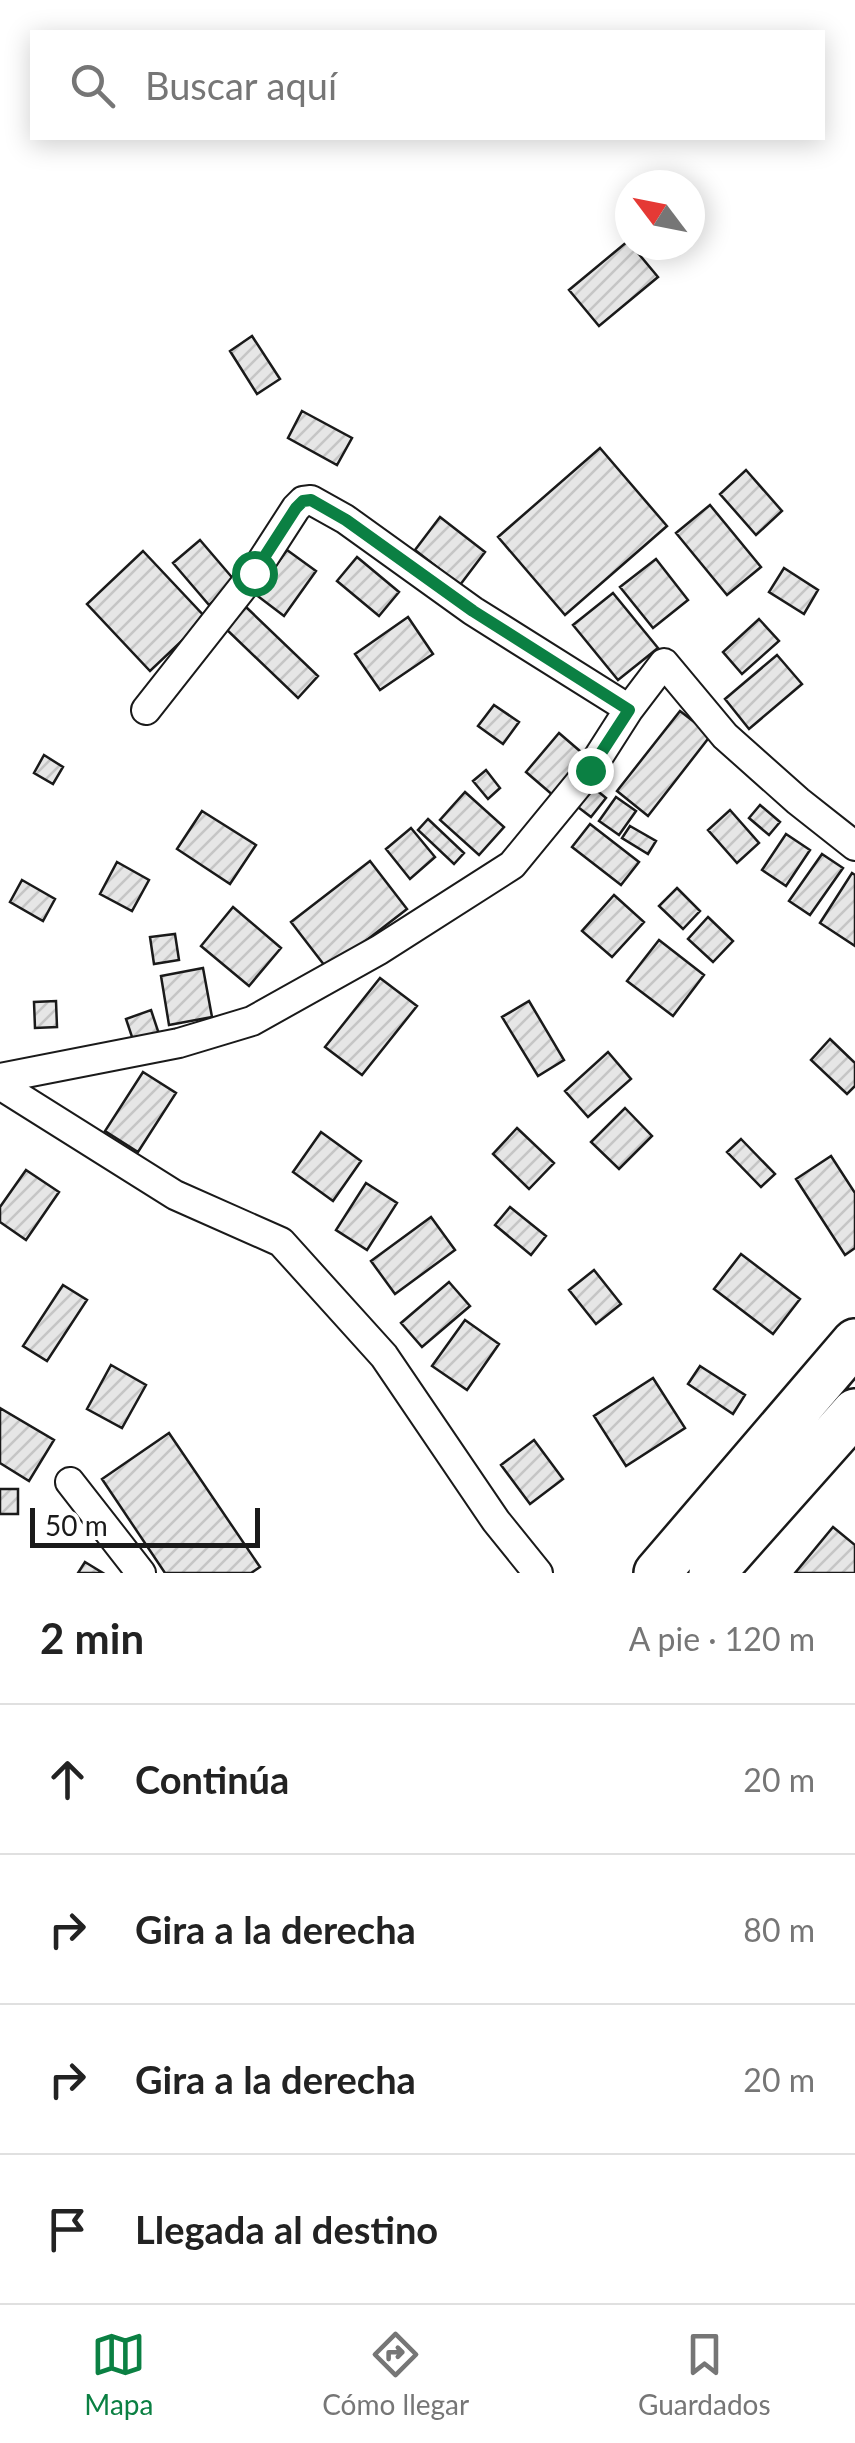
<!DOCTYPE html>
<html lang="es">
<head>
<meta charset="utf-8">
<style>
	:root { --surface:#fff; --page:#f6f6f6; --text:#222; --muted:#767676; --line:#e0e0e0; --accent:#0b8043 }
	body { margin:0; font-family:Lato,sans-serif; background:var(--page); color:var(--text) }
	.compass { position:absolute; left:615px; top:170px; width:90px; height:90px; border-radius:50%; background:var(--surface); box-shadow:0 5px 25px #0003; rotate:302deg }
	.scale { position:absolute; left:30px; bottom:25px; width:230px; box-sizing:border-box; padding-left:10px; border:5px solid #1a1a1a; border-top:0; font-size:28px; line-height:35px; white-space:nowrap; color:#1a1a1a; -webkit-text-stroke:8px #fff; paint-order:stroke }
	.stop { position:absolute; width:30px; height:30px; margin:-22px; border:8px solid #0b8043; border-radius:50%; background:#fff }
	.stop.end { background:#0b8043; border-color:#fff; box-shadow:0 2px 10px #0008 }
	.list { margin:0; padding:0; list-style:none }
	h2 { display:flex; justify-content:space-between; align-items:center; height:130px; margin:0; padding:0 40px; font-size:42px }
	h2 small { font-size:32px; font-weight:400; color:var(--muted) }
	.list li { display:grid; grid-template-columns:65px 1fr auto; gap:30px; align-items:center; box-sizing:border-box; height:150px; padding:0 40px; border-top:2px solid var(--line) }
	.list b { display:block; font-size:38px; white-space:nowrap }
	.list em { font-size:32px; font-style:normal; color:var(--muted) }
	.icon { flex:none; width:55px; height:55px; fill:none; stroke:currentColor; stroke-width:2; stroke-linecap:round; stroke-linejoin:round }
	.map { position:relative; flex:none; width:855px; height:1573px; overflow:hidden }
	.search { position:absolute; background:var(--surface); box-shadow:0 5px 25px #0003; left:30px; right:30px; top:30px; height:110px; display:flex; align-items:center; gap:25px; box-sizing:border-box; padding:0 35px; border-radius:0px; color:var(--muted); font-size:38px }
	.sheet { height:730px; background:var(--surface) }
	nav { display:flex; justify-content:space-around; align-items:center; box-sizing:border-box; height:140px; border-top:2px solid var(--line); background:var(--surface); font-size:28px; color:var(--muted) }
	nav a { display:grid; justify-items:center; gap:5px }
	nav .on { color:var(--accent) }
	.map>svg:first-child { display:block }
	.building { fill:url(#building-hatch); stroke:#1a1a1a; stroke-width:2.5 }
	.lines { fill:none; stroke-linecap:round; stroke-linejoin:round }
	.minor-casing { stroke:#1a1a1a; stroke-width:32 }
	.trunk-casing { stroke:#1a1a1a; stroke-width:50 }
	.minor { stroke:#fff; stroke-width:28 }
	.trunk { stroke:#fff; stroke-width:45 }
	.route { stroke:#0b8043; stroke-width:12 }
</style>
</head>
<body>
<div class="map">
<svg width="855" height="1573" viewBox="0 0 855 1573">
	<defs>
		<pattern id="building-hatch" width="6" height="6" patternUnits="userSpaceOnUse" patternTransform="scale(2.5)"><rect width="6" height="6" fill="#e6e6e6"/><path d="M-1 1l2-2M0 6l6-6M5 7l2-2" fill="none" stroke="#c5c5c5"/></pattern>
	</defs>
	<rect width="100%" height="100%" fill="#fff"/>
	<!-- building -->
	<path class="building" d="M628 241 658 277 599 326 569 290Z
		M252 336 280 379 257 394 230 351Z
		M302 411 352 438 337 465 288 438Z
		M600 448 667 526 565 615 498 537Z
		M746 470 782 511 756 535 720 494Z
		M710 505 761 567 727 595 676 533Z
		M440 517 485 552 460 585 415 550Z
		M200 540 236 582 209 605 173 563Z
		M287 550 316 571 284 616 255 594Z
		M143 551 206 618 150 671 87 604Z
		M357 557 399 592 379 616 337 581Z
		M656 559 688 600 653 628 620 587Z
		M784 568 818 590 804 614 769 592Z
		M613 593 658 648 618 680 573 625Z
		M246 607 318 676 298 698 225 628Z
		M408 617 433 654 380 690 355 654Z
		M759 619 779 641 742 674 723 652Z
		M777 655 802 684 749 729 725 699Z
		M494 705 519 722 503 744 478 726Z
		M680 711 711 735 648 816 617 791Z
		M559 733 588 758 555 797 526 772Z
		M44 755 63 767 53 784 34 773Z
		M486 770 500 788 488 799 473 781Z
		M589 784 606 798 591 817 574 804Z
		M465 792 504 827 479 855 440 820Z
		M616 797 636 811 619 835 599 821Z
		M760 805 780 822 769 835 749 818Z
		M730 810 759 843 737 863 708 830Z
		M202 811 256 845 230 884 177 849Z
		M428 819 464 853 454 864 418 830Z
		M590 824 639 862 621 885 572 847Z
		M630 826 656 841 648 854 622 838Z
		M411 828 435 857 410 879 386 849Z
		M786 834 810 850 786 886 762 870Z
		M822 854 843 868 810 915 789 901Z
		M370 861 407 909 328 970 291 922Z
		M117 862 149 880 132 911 100 894Z
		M852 873 855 875V946L820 923Z
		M22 880 55 899 43 921 10 902Z
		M677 888 700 911 683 929 659 906Z
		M614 895 644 922 612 957 582 931Z
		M233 907 281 948 249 986 201 946Z
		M708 917 733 941 713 962 688 939Z
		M175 934 179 960 154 964 150 937Z
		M659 940 704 975 673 1016 627 981Z
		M203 968 212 1017 169 1025 161 976Z
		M380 978 417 1006 362 1075 325 1047Z
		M56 1001 57 1027 35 1028 34 1002Z
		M529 1001 564 1060 538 1076 502 1017Z
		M151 1010 160 1037 135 1046 126 1019Z
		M830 1039 855 1063V1086L847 1094 811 1060Z
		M608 1052 631 1079 588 1117 565 1091Z
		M143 1072 176 1093 138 1152 105 1131Z
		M625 1108 652 1136 619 1169 591 1142Z
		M517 1128 554 1163 529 1189 493 1154Z
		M321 1132 361 1161 333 1201 293 1172Z
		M741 1139 775 1174 761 1187 727 1152Z
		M831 1156 855 1193V1248L845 1255 796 1179Z
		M26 1170 59 1192 26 1240 0 1222V1207Z
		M366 1183 397 1203 367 1250 336 1230Z
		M510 1207 546 1236 531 1255 495 1225Z
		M431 1217 455 1250 395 1294 371 1261Z
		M741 1254 800 1299 773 1334 714 1289Z
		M594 1270 621 1304 596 1324 569 1290Z
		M449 1282 470 1306 422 1347 401 1323Z
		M63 1285 87 1300 47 1361 23 1346Z
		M465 1320 499 1344 467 1390 432 1366Z
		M111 1365 146 1385 122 1428 87 1409Z
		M700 1366 745 1395 733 1414 688 1384Z
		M653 1378 685 1428 626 1466 594 1416Z
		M0 1408 54 1440 29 1481 0 1463Z
		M169 1433 260 1567 251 1573H165L102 1479Z
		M534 1440 563 1479 530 1504 501 1465Z
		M0 1489H18V1514H0Z
		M833 1527 855 1545V1573H795Z
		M85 1562 103 1573H78Z"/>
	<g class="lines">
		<defs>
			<path id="minor" d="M146 710 254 573 296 508 303 501 311 500 345 519 473 611 629 709
				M0 1078 179 1043 252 1021 379 950 512 865 590 770 629 709 664 663 725 736 798 801 855 846
				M0 1085 175 1195 281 1242 384 1356 496 1521 538 1573
				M70 1482 141 1573"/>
			<path id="trunk" d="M657 1573 855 1342
				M712 1573 855 1412"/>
		</defs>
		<!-- minor casing -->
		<use href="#minor" class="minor-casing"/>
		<!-- trunk casing -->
		<use href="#trunk" class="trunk-casing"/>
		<!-- minor -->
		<use href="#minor" class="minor"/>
		<!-- trunk -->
		<use href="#trunk" class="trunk"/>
	</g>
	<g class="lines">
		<!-- route -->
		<path class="route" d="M254 573 296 508 303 501 311 500 346 520 473 611 629 710 590 770"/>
	</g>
</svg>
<svg class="compass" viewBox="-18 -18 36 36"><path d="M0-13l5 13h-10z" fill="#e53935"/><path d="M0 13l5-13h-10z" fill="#767676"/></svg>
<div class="scale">50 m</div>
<div class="stop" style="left:254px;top:573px"></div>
<div class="stop end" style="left:590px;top:770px"></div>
<div class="search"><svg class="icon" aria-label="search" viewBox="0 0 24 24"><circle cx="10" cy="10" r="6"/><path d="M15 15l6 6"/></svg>Buscar aquí</div>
</div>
<section class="sheet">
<h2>2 min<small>A pie · 120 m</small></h2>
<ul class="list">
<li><svg class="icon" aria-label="ahead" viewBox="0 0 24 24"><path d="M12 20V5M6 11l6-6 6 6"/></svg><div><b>Continúa</b></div><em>20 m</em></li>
<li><svg class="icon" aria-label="right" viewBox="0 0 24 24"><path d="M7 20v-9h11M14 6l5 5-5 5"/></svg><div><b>Gira a la derecha</b></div><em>80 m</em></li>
<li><svg class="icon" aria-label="right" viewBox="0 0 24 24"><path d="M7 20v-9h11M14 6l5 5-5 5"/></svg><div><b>Gira a la derecha</b></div><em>20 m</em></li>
<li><svg class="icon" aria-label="arrive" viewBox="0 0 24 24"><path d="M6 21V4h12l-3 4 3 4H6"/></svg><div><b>Llegada al destino</b></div></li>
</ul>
</section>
<nav>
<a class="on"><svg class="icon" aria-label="map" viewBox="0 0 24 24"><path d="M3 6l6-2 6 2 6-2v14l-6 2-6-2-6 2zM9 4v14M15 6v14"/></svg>Mapa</a>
<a><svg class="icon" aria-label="directions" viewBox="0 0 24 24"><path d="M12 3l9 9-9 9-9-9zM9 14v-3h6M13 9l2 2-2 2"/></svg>Cómo llegar</a>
<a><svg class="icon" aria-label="saved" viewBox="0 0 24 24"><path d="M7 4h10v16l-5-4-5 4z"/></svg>Guardados</a>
</nav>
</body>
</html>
